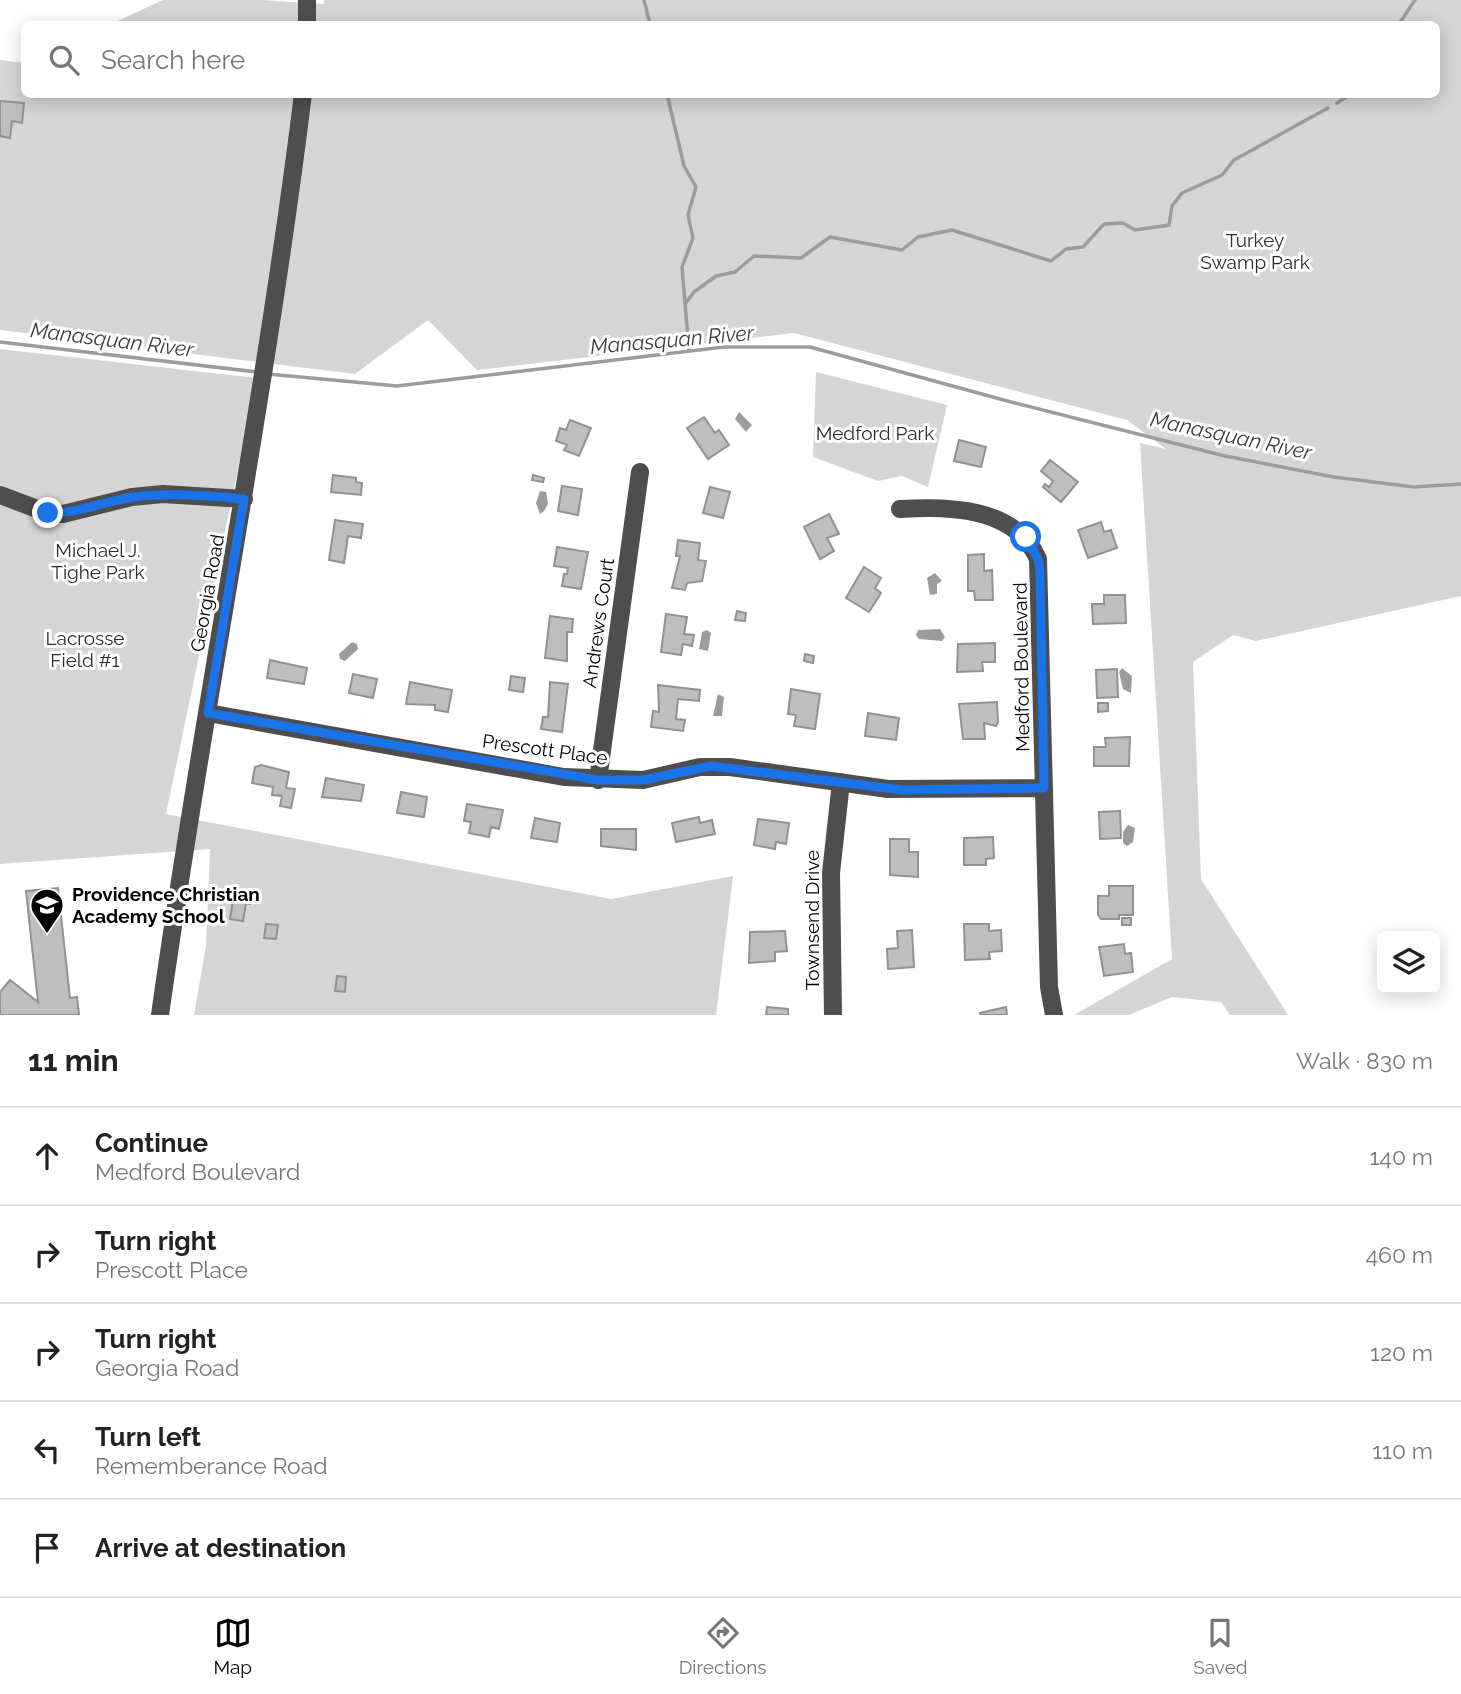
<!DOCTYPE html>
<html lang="en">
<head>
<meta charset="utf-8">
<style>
	:root { --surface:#fff; --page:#f2f2f2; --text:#222; --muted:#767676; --line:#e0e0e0; --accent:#000 }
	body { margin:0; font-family:Raleway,sans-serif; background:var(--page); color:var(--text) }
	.controls { position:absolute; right:21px; bottom:21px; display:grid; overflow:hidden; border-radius:10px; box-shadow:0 4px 18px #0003 }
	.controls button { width:63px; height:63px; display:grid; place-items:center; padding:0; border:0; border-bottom:2px solid var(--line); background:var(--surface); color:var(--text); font:35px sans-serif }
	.stop { position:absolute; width:21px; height:21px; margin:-16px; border:5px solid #1a73e8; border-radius:50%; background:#fff }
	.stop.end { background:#1a73e8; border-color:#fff; box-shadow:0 2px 7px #0008 }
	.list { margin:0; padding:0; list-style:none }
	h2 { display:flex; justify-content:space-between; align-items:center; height:91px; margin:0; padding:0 28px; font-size:30px }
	h2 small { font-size:23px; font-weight:400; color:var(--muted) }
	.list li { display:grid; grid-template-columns:46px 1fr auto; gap:21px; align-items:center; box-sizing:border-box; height:98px; padding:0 28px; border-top:2px solid var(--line) }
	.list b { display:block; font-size:26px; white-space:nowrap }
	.list p { margin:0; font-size:23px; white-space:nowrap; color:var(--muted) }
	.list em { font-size:23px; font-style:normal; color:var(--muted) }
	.icon { flex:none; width:38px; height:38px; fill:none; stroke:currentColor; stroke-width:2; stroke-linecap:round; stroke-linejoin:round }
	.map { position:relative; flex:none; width:1461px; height:1015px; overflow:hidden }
	.search { position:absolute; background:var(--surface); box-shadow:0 4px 18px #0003; left:21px; right:21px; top:21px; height:77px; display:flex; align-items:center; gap:18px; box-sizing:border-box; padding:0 24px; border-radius:10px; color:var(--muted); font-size:26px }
	.sheet { height:581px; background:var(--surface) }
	nav { display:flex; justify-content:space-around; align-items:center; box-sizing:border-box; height:98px; border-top:2px solid var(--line); background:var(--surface); font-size:19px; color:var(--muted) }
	nav a { display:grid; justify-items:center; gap:4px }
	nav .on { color:var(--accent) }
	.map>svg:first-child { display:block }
	.green { fill:#d5d5d5 }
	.water { fill:#9c9c9c }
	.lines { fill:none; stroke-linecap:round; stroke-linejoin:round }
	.stream { stroke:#9c9c9c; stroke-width:3.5 }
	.building { fill:#bebebe; stroke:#929292; stroke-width:2 }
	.minor { stroke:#4e4e4e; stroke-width:18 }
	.route { stroke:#1a73e8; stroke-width:9 }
	.labels { text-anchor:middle; stroke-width:6; stroke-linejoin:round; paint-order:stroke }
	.park-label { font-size:19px; fill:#2c2c2c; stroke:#fff }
	.street-label { font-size:19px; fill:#000; stroke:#fff }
	.poi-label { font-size:19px; font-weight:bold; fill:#000; stroke:#fff; text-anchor:start }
	.water-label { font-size:21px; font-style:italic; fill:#3d3d3d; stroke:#fff }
</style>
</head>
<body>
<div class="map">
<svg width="1461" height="1015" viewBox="0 0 1461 1015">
	<rect width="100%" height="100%" fill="#fff"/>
	<!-- green -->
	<path class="green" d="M163 0H261L324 4V0H1461V596L1256 641 1233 635 1193 662 1201 879 1288 1015H1230L1221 1002 1172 997 1129 1015H1074L1172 959 1140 443 1166 449 1127 420 794 333 477 370 428 320 355 374 0 330V60L24 63V94H1436V24H111Z
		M0 349 257 378 166 814 611 899 733 876 716 1015H194L206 946 210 849 0 864Z
		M816 372 947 405 928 487 902 476 878 481 813 457Z"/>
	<!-- water -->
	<path class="water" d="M739 412 752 425 746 432 735 419Z
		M540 491 546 492 548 504 544 511 540 514 536 503Z
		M935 573 942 581 937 584V594L930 595 927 578Z
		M940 629 945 637 942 641 919 639 916 635 918 630Z
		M707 630 711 633 708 651 699 649 702 632Z
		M352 642 357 644 358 649 345 661 340 659 339 654Z
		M1122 668 1132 676 1131 693 1123 689 1119 672Z
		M718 694 724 697 722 716H713Z
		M1128 825 1135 828 1133 842 1127 846 1123 843V832Z"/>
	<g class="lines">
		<!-- stream -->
		<path class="stream" d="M644 0 650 24
			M1399 24 1415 0
			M667 94 684 166 696 187 688 215 693 238 682 267 689 351
			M1337 103 1351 94
			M685 304 694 292 716 276 735 272 754 256 801 258 830 237 902 250 918 237 952 230 1051 261 1066 249 1083 247 1104 224 1123 223 1135 230 1169 225 1172 206 1182 193 1222 175 1234 160 1328 108
			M0 342 257 372
			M268 374 397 386 724 347H810L1011 402 1225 456 1334 477 1414 487 1461 484"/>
	</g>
	<!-- building -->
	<path class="building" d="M0 101 24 103 22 123 12 121 10 138 0 136Z
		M704 417 715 433 719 430 729 445 708 459 687 428Z
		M570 420 591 428 579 456 564 450 567 445 556 441 560 428 566 430Z
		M959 440 986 447 981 467 954 461Z
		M1050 460 1078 482 1061 502 1043 487 1045 484 1049 487 1053 481 1041 471Z
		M333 475 356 478V482L362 483 361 495 331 492Z
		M533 475 544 478 543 482 532 480Z
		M562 486 582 489 578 515 558 511Z
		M710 487 730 492 723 518 703 513Z
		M829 514 839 534 827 538 834 551 820 559 804 527Z
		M335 520 363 524 361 538 348 536 344 563 329 560Z
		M1101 522 1104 532 1111 530 1117 548 1088 558 1078 530Z
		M678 540 700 543 698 560 706 561 702 581 687 583 685 590 672 588 680 556H676Z
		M557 547 588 552 581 589 562 586 564 574H567L568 568 554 566Z
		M984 554V571L992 570 993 600H975L974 591H968V555Z
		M864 567 881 578 875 588 881 593 869 612 846 598Z
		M1104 595H1125L1126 623 1093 624 1092 604H1104Z
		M737 611 746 613 745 621 735 620Z
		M666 614 687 617 684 634 694 635 692 646 683 644 681 655 661 652Z
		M550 616 573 619 572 632H567V661L545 658Z
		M995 643V662H982L983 671 957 672 958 644Z
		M805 654 814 656 813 663 804 661Z
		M270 660 307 668 304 684 267 678Z
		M1117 669 1118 697 1097 698 1096 670Z
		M353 674 377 679 373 698 349 693Z
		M511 676 525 678 523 692 509 690Z
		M410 682 452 690 448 712 435 710V705L406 704Z
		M550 682 568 684 562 732 541 729 543 717H548Z
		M658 685 700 690 699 701 678 699 676 719 685 720 683 731 651 727 653 711 659 712Z
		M791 689 820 694 815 729 794 726 796 715 788 714Z
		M997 702 998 722 996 726 984 723 985 739H963L959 704Z
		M1098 703H1108V711L1098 712Z
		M868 713 899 718 896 740 865 736Z
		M1130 737 1129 766H1094V747H1106L1105 738Z
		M261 765 289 772 286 788 295 789 291 808 280 806 282 796 272 795 273 787 252 783 255 767Z
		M326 778 364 785 361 801 322 797Z
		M401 792 427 797 424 817 397 813Z
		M467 804 503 810 499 829 491 827 489 837 469 833 471 822 464 821Z
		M1120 811 1121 838 1100 839 1099 812Z
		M699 817 700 823 712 820 715 834 676 842 672 823Z
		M535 818 560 823 557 842 531 838Z
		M758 819 789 823 786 844 776 842 775 849 754 845Z
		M601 829H636V850L601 846Z
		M993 837 994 858 986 859V865H964V838Z
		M890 839H909V852H918V877L890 875Z
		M1109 886H1133V915H1119V919H1101L1098 915V896H1109Z
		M58 888 70 998 77 997 79 1015H0V992L10 980 38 1002 26 891Z
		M241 893 252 895 250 904 246 903 243 921 230 919 233 900 239 901Z
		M1122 918H1131V925H1122Z
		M266 924 278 925 276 939 264 938Z
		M964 924H989V931L1001 930 1002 951 989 952 990 959 965 960Z
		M912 930 914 967 888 969 887 949 898 948 897 931Z
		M785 931 787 951 775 952V961L749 963 750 932Z
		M1124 944 1125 954 1131 953 1133 972 1104 976 1099 947Z
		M337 976 346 977 345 992 335 991Z
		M767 1007 788 1009V1015H766Z
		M1006 1007 1007 1015H981L980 1013Z"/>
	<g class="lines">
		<!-- minor -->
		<path class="minor" d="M307 24V0
			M0 495 48 513 63 514 132 497 163 494 244 499
			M900 509C949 506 1015 507 1038 559L1049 987 1054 1015
			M208 713 564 777 643 780 700 767H730L888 789 1044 788
			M598 780 640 472
			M160 1015C203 707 265 403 303 94
			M833 1015 831 873 841 782"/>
	</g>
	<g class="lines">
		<!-- route -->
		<path class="route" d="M48 513C78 514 104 501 134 497 171 492 207 496 244 499L208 713 598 780H643L711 766 902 790 1044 788 1040 571 1038 559 1026 537"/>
	</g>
	<!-- icons -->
	<defs>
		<symbol id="school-pin" viewBox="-11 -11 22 30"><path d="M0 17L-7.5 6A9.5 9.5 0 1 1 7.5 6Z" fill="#000" stroke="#fff"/><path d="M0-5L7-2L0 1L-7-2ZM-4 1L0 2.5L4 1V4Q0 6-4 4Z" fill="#fff"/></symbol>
	</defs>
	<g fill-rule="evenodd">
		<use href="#school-pin" x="28" y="886" width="38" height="52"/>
	</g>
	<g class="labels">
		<!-- park labels -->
		<g class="park-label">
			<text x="1255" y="247">Turkey<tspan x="1255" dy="22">Swamp Park</tspan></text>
			<text x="875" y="440">Medford Park</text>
			<text x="98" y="557">Michael J.<tspan x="98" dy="22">Tighe Park</tspan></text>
			<text x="85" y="645">Lacrosse<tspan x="85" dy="22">Field #1</tspan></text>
		</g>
		<!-- street labels -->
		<g class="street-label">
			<text transform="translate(207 593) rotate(-80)" y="7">Georgia Road</text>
			<text transform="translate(598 623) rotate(-82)" y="7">Andrews Court</text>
			<text transform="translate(1021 667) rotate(-91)" y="7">Medford Boulevard</text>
			<text transform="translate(545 749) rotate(8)" y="7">Prescott Place</text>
			<text transform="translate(812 920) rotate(-90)" y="7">Townsend Drive</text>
		</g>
		<!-- poi labels -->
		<g class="poi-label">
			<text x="72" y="901">Providence Christian<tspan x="72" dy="22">Academy School</tspan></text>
		</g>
		<!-- water labels -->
		<g class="water-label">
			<text transform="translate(112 340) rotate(7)" y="7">Manasquan River</text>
			<text transform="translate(672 340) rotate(-5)" y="7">Manasquan River</text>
			<text transform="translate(1231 436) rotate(12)" y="7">Manasquan River</text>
		</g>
	</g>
</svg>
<div class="controls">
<button><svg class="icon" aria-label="layers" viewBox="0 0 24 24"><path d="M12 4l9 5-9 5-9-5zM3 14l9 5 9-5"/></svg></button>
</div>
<div class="stop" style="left:1026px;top:537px"></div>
<div class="stop end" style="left:48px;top:513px"></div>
<div class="search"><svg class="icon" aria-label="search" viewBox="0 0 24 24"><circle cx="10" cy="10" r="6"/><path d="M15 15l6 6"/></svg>Search here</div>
</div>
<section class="sheet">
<h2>11 min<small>Walk · 830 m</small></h2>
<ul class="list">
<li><svg class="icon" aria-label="ahead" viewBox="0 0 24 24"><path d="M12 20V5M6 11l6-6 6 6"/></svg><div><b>Continue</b><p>Medford Boulevard</p></div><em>140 m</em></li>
<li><svg class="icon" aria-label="right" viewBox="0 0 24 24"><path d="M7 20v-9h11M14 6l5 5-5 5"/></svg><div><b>Turn right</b><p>Prescott Place</p></div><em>460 m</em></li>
<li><svg class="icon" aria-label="right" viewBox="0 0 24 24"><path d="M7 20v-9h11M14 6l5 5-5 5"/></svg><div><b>Turn right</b><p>Georgia Road</p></div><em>120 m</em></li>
<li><svg class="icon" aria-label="left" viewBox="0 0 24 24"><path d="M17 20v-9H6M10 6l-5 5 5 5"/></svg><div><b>Turn left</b><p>Rememberance Road</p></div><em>110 m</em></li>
<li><svg class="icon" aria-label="arrive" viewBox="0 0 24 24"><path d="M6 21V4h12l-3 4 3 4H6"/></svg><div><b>Arrive at destination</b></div></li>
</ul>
</section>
<nav>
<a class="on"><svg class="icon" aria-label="map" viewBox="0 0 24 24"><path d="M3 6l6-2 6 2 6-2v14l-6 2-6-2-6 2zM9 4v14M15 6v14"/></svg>Map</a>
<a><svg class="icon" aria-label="directions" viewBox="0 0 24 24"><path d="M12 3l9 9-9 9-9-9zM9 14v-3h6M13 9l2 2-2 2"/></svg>Directions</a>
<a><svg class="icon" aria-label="saved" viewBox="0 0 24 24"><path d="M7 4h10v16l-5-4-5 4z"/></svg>Saved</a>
</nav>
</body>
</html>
